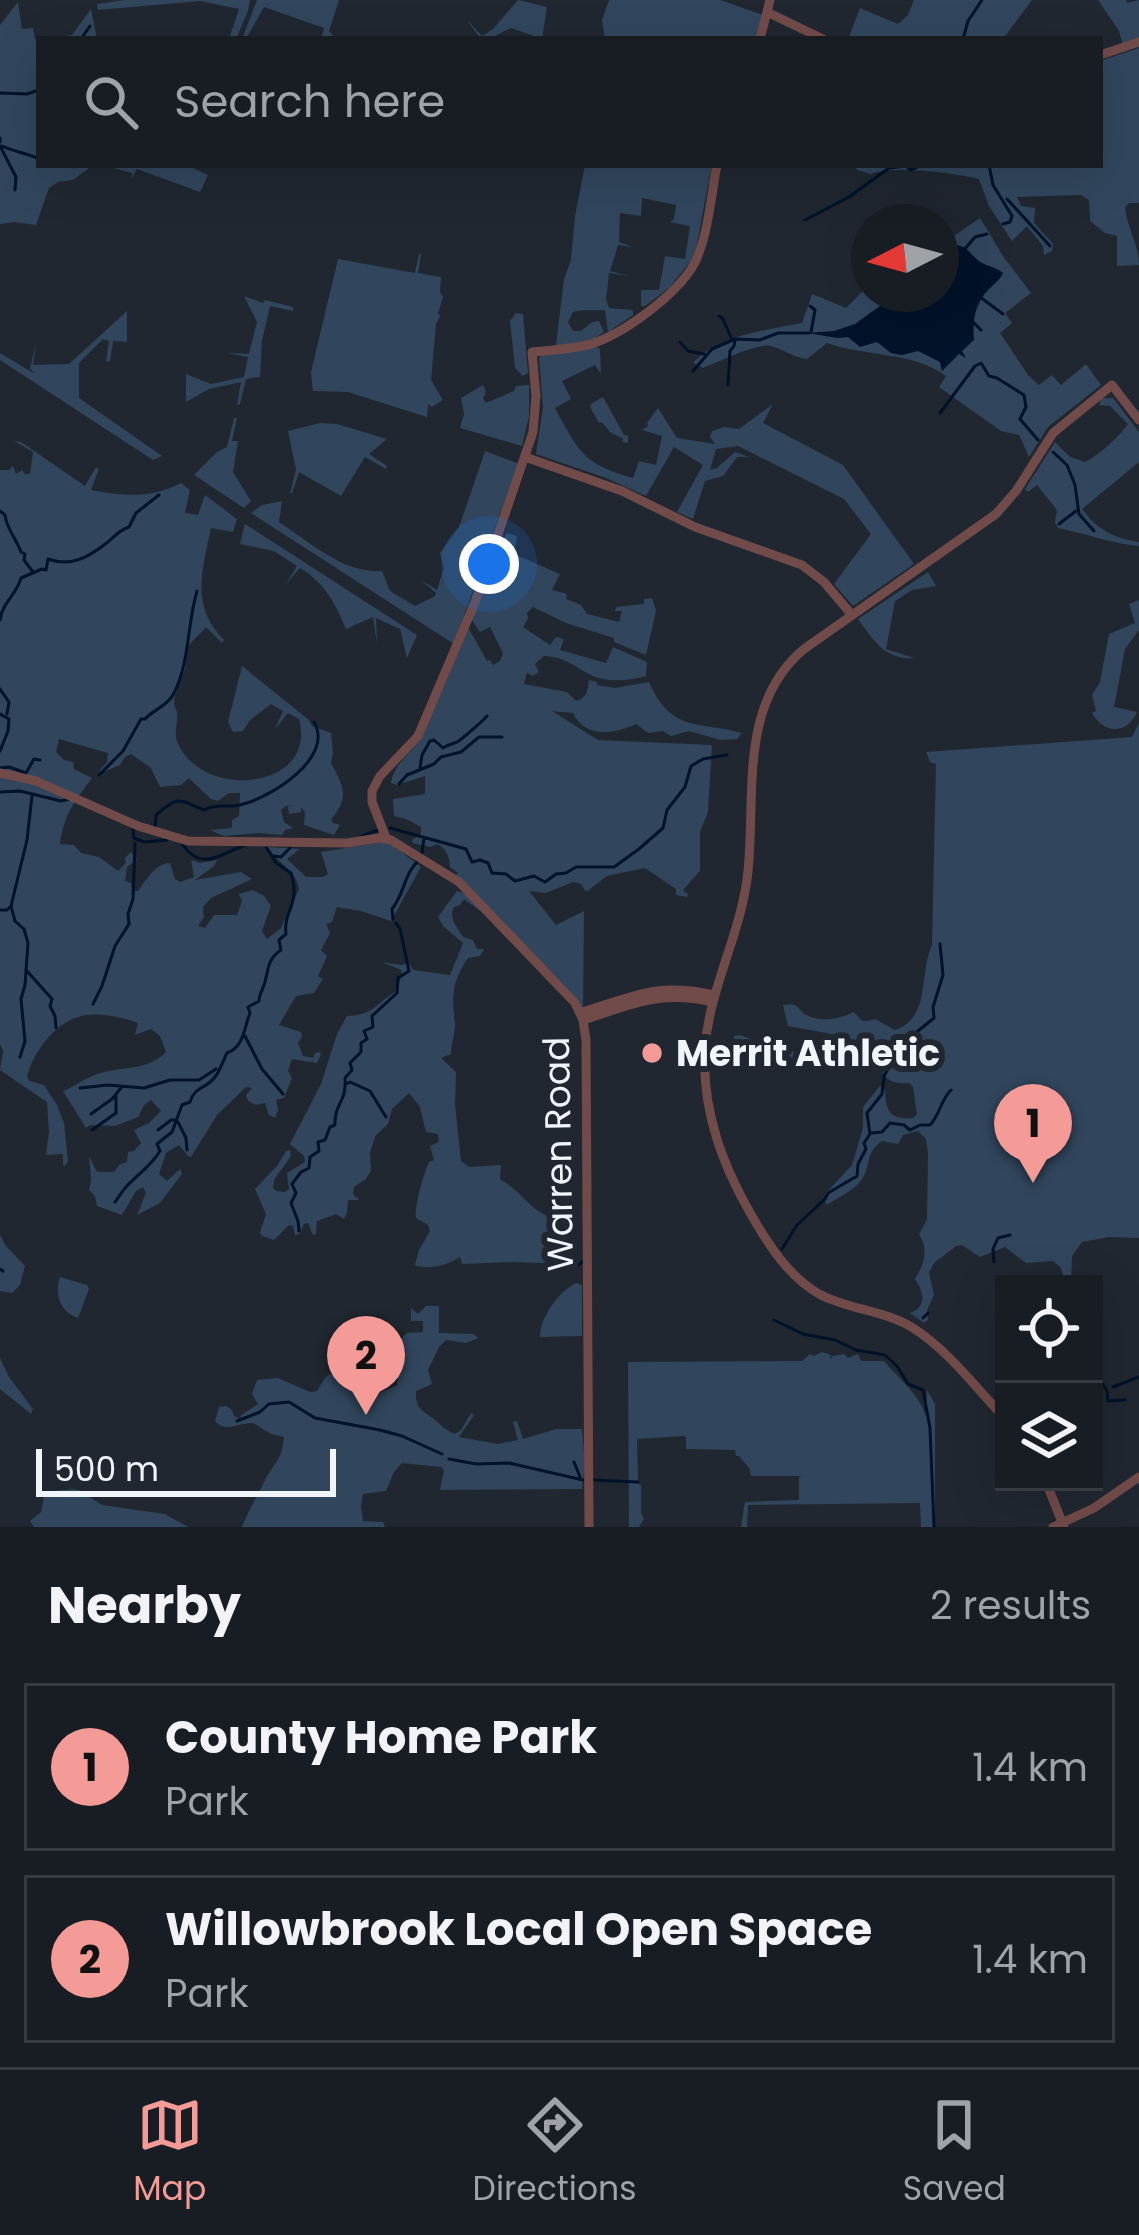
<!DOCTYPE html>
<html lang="en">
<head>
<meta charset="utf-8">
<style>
	:root { --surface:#181d24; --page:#252a31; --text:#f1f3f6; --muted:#9fa2a6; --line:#363b41; --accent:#f59b97 }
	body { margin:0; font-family:Poppins,sans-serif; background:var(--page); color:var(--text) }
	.controls { position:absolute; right:36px; bottom:36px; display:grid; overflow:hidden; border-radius:0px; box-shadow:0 12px 48px #0002 }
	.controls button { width:108px; height:108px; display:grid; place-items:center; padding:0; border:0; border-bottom:3px solid var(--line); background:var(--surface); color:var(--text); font:60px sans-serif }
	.compass { position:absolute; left:851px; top:204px; width:108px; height:108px; border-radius:50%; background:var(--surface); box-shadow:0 12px 48px #0002; rotate:264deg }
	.scale { position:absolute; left:36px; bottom:30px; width:300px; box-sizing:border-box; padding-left:12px; border:6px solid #f0f5fb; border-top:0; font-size:33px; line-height:42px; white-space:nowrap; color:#f0f5fb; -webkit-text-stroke:9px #202730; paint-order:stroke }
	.you { position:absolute; left:489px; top:564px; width:42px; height:42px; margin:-30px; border:9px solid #fff; border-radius:50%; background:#1a73e8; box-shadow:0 0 0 18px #1a73e833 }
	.badge { display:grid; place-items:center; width:78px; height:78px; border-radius:50%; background:var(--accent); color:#111; font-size:39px; font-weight:700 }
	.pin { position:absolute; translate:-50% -99px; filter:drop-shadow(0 3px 6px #0008) }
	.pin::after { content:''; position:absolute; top:63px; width:42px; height:36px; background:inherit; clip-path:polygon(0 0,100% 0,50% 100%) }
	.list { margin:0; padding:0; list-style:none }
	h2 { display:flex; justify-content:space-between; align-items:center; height:156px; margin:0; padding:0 48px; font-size:51px }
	h2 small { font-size:39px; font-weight:400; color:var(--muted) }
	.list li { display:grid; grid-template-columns:78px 1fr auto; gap:36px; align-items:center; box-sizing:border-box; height:168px; margin:0 24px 24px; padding:0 24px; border:3px solid var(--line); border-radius:0px }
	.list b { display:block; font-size:45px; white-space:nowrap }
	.list p { margin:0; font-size:39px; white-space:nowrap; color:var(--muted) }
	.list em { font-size:39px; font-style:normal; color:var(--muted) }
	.icon { flex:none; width:66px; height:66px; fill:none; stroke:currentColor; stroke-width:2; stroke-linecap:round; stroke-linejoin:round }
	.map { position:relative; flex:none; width:1139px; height:1527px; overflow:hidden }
	.search { position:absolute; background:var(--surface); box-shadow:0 12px 48px #0002; left:36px; right:36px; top:36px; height:132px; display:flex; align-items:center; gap:30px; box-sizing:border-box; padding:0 42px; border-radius:0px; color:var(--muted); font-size:45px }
	.sheet { height:540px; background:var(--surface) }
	nav { display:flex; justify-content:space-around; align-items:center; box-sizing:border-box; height:168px; border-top:3px solid var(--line); background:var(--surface); font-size:33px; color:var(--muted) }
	nav a { display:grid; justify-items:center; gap:6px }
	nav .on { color:var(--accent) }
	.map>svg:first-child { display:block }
	.green { fill:#31465d }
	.water { fill:#001229 }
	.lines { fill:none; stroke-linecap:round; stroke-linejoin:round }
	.stream { stroke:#001229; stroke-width:3 }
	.minor { stroke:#714b49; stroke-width:9 }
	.poi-dot { fill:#f59b97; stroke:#202730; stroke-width:4.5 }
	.labels { text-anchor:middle; stroke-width:12; stroke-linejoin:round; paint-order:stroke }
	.poi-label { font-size:36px; font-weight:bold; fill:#f0f5fb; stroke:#202730; text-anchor:start }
	.street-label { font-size:36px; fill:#f0f5fb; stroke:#202730 }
</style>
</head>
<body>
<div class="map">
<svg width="1139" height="1527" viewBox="0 0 1139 1527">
	<rect width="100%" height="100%" fill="#202730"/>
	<!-- green -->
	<path class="green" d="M125 0H250L248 11 236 39H229L239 9 200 1 98 10 97 4Z
		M257 0H339L329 31 336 39H321L324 28 264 7 246 39H242Z
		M518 0 547 7 542 39 511 28 489 39H478L479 37 467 20 482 36 493 29Z
		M609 0H720L763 15 756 39H605L602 20Z
		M914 0H1032L1003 39H848L860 8 898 24 908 15Z
		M1098 0H1126L1127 3 1139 0V40L1123 45 1119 31Z
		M18 2 22 29 33 28 35 39 72 35 91 9 97 39H39V165H93L73 180 58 182 49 188 36 225 14 222 0 224V25Z
		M1139 48V203H1129L1125 207C1127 229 1139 244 1139 265L1117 266V236L1105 233 1090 221 1089 200 1081 195 1017 197 1021 206 1035 208 1034 223 1053 244 1052 251 1044 255 1043 246 1027 226 1012 241 989 206 979 179C957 173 890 165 871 174L857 170 853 165H1100V61Z
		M102 165H186L208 175 200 192 137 169 132 178V173Z
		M585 165H712L696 248 690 262 670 287 645 306H641V290H659L665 256 685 259 690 226 670 222 674 219 676 205 642 198 641 216 620 213 619 242 633 247 618 245 610 271 629 276 609 273 606 299 609 308 633 310V315L608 332 605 310C593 311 585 309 573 312L568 322 573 331H581L592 322 599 321 604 332C591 343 572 346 556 345L564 279 571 260 575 216Z
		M980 218 1003 256 1031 293 1005 313 1012 323 1000 333 1028 375 1039 385 1052 375 1061 385 1086 364 1101 385 1048 427 1029 457 1019 435 1001 431 939 387 946 376C912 351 866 357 827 343L807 359C791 357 782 348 770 346 754 344 719 362 703 368L693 363C720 335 762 331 802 323L812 294 846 308 869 285V294H941V245Z
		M419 254H421L418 273 441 277 440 292 443 297 438 313 440 316 436 324 431 380 443 400 432 407 428 404 427 417 348 392 313 391 311 372 338 259 415 273Z
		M244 296 263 303 265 300 293 307V311L270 306 262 340 260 377 246 379 240 404 237 405 241 382 209 389 186 402V374L211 384 244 377 248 357 227 353 249 354 257 322Z
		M127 311V342L113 341 110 361 106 362 109 341 103 339 79 363V398L162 456 153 460 0 360V353L35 374 30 368 36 344 33 365 69 364Z
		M516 313 523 314 528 373 523 376 515 368 510 321Z
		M597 347 600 349 601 374 595 365 562 381 571 399 555 408C579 452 583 464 633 478L639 461 656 465 662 436 642 430 648 426 647 423 658 408 677 438 715 444 710 437 712 431 724 427 739 429 773 404 763 423 843 465 914 564 853 606 834 584 871 534 844 499 738 446 716 449 710 470 717 468 735 452 749 457H737L723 476 705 481 693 519 677 512 703 465 674 447 646 496 606 478 536 454 543 407 539 358 541 355Z
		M483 385 486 392 483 398 486 403 514 391 516 386 529 385V417L522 446 460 428 464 414 461 398Z
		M603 397 624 435 628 436V443L622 442 623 439 610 432 602 422 599 423 590 407 591 404Z
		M1101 398H1113L1139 432V462L1082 509C1098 530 1113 538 1139 542V546C1112 544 1085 533 1058 528L1055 523 1057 510 1037 485 1028 492 1025 489 1055 442 1070 457 1085 462C1100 454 1118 438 1128 424L1110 406 1099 405Z
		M234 418H237L232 441H238L233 472 251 501 244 508 194 475 217 452 227 447Z
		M320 423 337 424 387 439 369 454 387 466 386 469 365 457 341 496 299 472 292 493H290L296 470 288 431Z
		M14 441 21 442 85 486 96 467 99 469 91 490C123 496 150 499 181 483L190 490 185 513 198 515 205 495 237 519 233 532 211 528C202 572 190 605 224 640L222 643 206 627C201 633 190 642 187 649 185 655 186 661 185 668 182 679 174 692 174 704 174 707 177 710 177 713 178 723 174 731 177 741 200 801 318 791 299 719L288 713 275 729 283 711 271 704 250 720 243 731 233 732 228 722 242 666 309 720 312 726 331 733 333 753 331 763C344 788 350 796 331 820L333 823 340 825 334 835 304 825 305 812 301 807V812L289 814 288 807 292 805 286 806 281 810 284 822 293 828 285 830 282 835 259 833 224 836 210 830 232 828V820L239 816 240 793H229L218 801 211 799 189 778 181 785 160 787 151 768 131 754 125 757 120 765 101 773 99 771 107 762 108 753 59 739 56 752 64 760 73 762 74 769 92 778C74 802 64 814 60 844L74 845 81 853 99 857 118 871 126 863 125 858 131 852 137 859 127 867 125 881 131 883 132 891H138C147 879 155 864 170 863L175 879 180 882 194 877 191 860 200 863 217 860 214 866 195 880 241 872 252 879 211 898 203 907 204 917 198 926 205 928 214 915H237L242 901 239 894 253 890 264 896 271 906 262 931 267 939 281 928 299 889C296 870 277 863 268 847L300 849 287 859 306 877H323L328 874 321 852 382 842 390 843 421 867 391 921 361 911 337 907 332 922 326 924 330 933 321 950 327 956 318 976 323 979 314 993 296 996 279 1025 301 1032 302 1037 298 1043 303 1056 313 1058 315 1053 319 1052 321 1054 317 1063 292 1059 288 1071 292 1078 284 1098 276 1100 278 1110 275 1118 269 1115 265 1103 256 1105 248 1101 246 1095 252 1088 246 1087 217 1115 191 1157 188 1156 179 1145 166 1153 159 1174 167 1181 180 1169 182 1174 160 1203 137 1215 146 1193 143 1187 136 1191 122 1215 97 1206 95 1196 89 1190 91 1180 89 1156 97 1172H114L119 1165 127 1162 128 1152 134 1151 141 1143 134 1130 149 1123 161 1111 151 1100 144 1105 138 1117 115 1126 90 1125 86 1128 63 1091C73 1088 80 1081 90 1077 114 1065 147 1073 166 1052L160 1036 151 1029 135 1035 138 1023C122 1017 95 1011 78 1017 54 1024 32 1054 27 1077L30 1081 44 1085 57 1105 64 1123 68 1161 65 1166 63 1165V1154L46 1155 49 1132 47 1102 0 1070 3 1051 0 1044V470H9L13 466 16 474 22 470 25 474H30L33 452Z
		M485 451 517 463V466L454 644 251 513 262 505 282 501 279 522C310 542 344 574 382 571L390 591 415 606 435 596 436 593 421 580 437 590 444 568 440 553 459 527Z
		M245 524 417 635 407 658 400 629 376 618 377 643 373 617 346 629C335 603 325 583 300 568L285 585 297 566 274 551 240 544Z
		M507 533 517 536 514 554 560 574 552 590 567 594 566 599 581 605 587 614 619 622 622 611H615L616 607 644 604V599L652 598 656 611 646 655 614 642V638L566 623 533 607 527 613 528 618 523 627 550 645 556 637 564 639 560 650 606 663 613 647 647 662 646 676C629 681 605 683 589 674 574 666 562 656 544 656L535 664 539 672 533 676 527 673 524 684 567 692 576 701C588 697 587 691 589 680L597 682V685L615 688 649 682C671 733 699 721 742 733L737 739 721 740 689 731 671 736 662 731 648 733 636 724C615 734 585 739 573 713L552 711 598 740 712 745 708 812 700 832V871L683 890 688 894 687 897 676 895V889L645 868 607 876 586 892 581 884 573 882 546 893 529 891 556 925 584 911 583 1011 455 876 458 873 450 867C449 856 447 850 438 844L430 847 413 843 412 840 421 834V827L406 819 394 816 393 799 425 794V776L397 785 391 783C394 762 413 753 422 735 439 700 453 663 468 627L487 661 490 660 493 665 500 661 503 653 490 627 480 632 472 620 495 553Z
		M928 572 936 586 912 590 895 601 886 649 914 658C885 660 874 641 858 619Z
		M1139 600V630L1125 649 1114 707 1137 712C1127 735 1104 734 1092 713L1096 711 1092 695 1100 682 1109 634 1135 623 1129 604Z
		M1139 723V1238L1109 1237 1082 1242 1072 1256 1071 1284H1065L1061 1268 1053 1261 1026 1263 1005 1247 980 1257 962 1245 956 1246 934 1263 929 1273 934 1295 927 1310 928 1320 924 1323 910 1313C927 1307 924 1292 915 1279 924 1265 929 1249 919 1234L927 1220 928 1154 926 1139 918 1131 903 1135 898 1144 882 1141C863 1154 873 1167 859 1183 852 1191 836 1199 826 1205L825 1194 852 1165 863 1128V1107L880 1086 885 1090C886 1109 888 1120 913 1118L917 1114 913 1087 909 1083C875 1085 884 1065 874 1043L847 1045 832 1054H812L781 1060H753L734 1041V1036L740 1035 786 1052 831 1049 835 1045 832 1035 827 1033 788 1026 783 1005C803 1002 795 1011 811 1017 825 1022 842 1018 854 1012 862 1022 863 1023 875 1019L895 1030C931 1018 919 973 932 945L936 764 930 762 926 752 1132 737Z
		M457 891 464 893 487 916 464 899 460 905 454 907C448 917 457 928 463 937L473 940 477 949H484L480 956 468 958C451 983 452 997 455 1024 455 1034 451 1044 451 1054L441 1058 456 1072 455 1105 461 1161 469 1167 501 1165 500 1179C522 1191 532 1214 557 1219L566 1264 513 1262 462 1264 460 1257C448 1265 430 1270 415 1265L419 1250 430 1231 428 1225 416 1218C414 1208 424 1172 429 1162L434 1160 430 1146 439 1142 438 1134 426 1132 420 1107 409 1093 392 1109 388 1124 376 1135 370 1152 371 1170 366 1179 354 1187 353 1194 359 1200H348L347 1213 344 1219 336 1214 317 1221 316 1234 313 1235 308 1223 304 1224 299 1234 295 1235 293 1226 289 1225 274 1240 262 1236 260 1233 266 1214 255 1189 277 1166 286 1151 290 1150 291 1156 274 1180 273 1188 276 1191 285 1192 289 1189 287 1173 305 1162 304 1156 290 1144 321 1084 337 1034 347 1016C374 1015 375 1004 395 992L402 975 401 970 382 962 401 965 409 963 413 970 450 975 463 943 443 926 438 917Z
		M0 1234 5 1245 25 1266 20 1285 12 1293 0 1291Z
		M60 1277 87 1285 89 1289 78 1318C60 1312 54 1294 60 1277Z
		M576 1283 582 1285V1336L540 1337C540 1318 558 1292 576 1283Z
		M426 1306H439V1333L474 1334 478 1338 466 1343 446 1340 439 1347 428 1370 432 1384 416 1391C415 1409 422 1410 434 1419 441 1425 445 1430 455 1434L461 1430 471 1413 474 1415 459 1437 498 1444 518 1440 513 1422 517 1421 523 1439 556 1429H582L585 1464 582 1489 440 1490 444 1470 441 1467 402 1463 394 1472 386 1491 363 1494 361 1507 363 1521 383 1522 385 1527H242C248 1511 257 1497 264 1482 274 1462 281 1463 284 1437L271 1434 253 1423C238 1422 227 1434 215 1421L219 1407 226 1406 232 1410 234 1416 242 1420 240 1416 258 1404 252 1394 257 1380 278 1378 310 1392 317 1391C324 1380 327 1370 341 1373 349 1399 377 1396 397 1385L401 1341 376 1339H401L407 1333 423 1332V1321H411V1308L418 1314Z
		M822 1352 831 1355 830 1359 833 1356 844 1354 848 1358 858 1354 861 1361H884C899 1379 919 1394 926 1416L927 1390 935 1404V1527H921L920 1503 748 1505 747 1527H741L745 1502 799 1500V1477L802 1476H751L749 1468 739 1456H736L735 1450 686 1449V1437L683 1436 637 1439 638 1484 641 1485V1513L644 1519 639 1527H629L628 1362 802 1361 810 1354 814 1356Z
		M0 1358 9 1377 33 1409 31 1414 0 1389Z
		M73 1489 79 1490 102 1505 165 1514 188 1527H34L30 1521 41 1512 45 1492Z"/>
	<!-- water -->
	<path class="water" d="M956 245C970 247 971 257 982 263 989 267 996 267 1003 273 1000 280 994 284 989 289 975 303 972 321 974 340L962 351 966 358 959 354 942 371 940 362 918 351 902 355 891 353 877 342 860 347 848 337 837 338 808 333 834 331 855 324 891 298 913 301 921 294H941V264Z"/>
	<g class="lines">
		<!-- stream -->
		<path class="stream" d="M81 39 90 26
			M963 39 968 21 982 0
			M0 93 27 94 39 90
			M0 138V142
			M0 146 16 177 15 190
			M2 146C12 151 33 155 39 159
			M989 165 993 185 1012 216 1010 222 1003 224
			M1007 199 1050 246
			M805 220 849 197 889 168 906 166 911 170 922 165
			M964 250 975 237 987 234
			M980 297 1003 314
			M810 306 815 310 811 332
			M719 316 723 319 732 340
			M970 319 981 330
			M680 342 688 351 704 354
			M693 371 712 349 735 339 760 340 778 333H809
			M728 385 730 351 734 346 735 340
			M940 413 975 366 981 363 989 376 997 378 1024 395 1026 407 1020 419 1038 440
			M1053 452 1067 465 1075 485 1079 514 1094 531
			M0 511 5 515C6 528 16 538 21 552L25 554 24 560 33 572
			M1059 524 1076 511
			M0 620C2 603 17 594 21 578L42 569 46 570 48 559C70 567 87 558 104 545 114 538 117 531 129 527L136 513 159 495
			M0 689 9 702 7 714
			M0 714 9 719 8 731 0 751
			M0 768 9 767 26 773 34 759 40 760
			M420 768 422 755 430 741 434 740 443 748C447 745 453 744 457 742 461 740 485 719 487 716
			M99 775 123 751 141 719H145C153 710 167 706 173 695 190 663 187 624 197 591
			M399 784 407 775 434 764 441 757 461 752 479 737H502
			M0 792 20 791 61 801 70 799
			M390 828 466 849 472 862 480 860 488 863 492 873 506 874 515 881 534 876 545 882 556 874 566 873 576 867H614L639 849 663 828 667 810 685 787 691 766 703 759 727 755
			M133 829 134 838 144 842 167 840
			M155 829 156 815C180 794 178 800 204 810 216 803 227 808 240 805 270 798 335 758 314 722
			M362 836 378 830
			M182 844C202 872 218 855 246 845
			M422 853 424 838
			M274 856 281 857 290 848
			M0 910H7L10 907
			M393 919 392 909C405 893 404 873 419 860
			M27 971 52 999 50 1006 55 1016 56 1028
			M93 1004 102 986 115 946 129 924 128 914 133 899 135 843
			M245 1036 262 1069 283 1094
			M20 1057 25 1041 21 999 25 985 28 943 24 929 15 921 11 906 27 840 32 796
			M346 1084 350 1082 370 1091 386 1117
			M80 1088 108 1085 144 1088 170 1080H199L216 1069
			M91 1114 112 1099 121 1088
			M178 1122 186 1138 187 1150
			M92 1130 116 1113V1095
			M158 1130 171 1120H176
			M872 1133 882 1132 890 1123 904 1125 910 1130 920 1125H930C940 1115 941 1099 951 1090
			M115 1202C119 1197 122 1191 127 1186 137 1175 152 1165 160 1151L157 1144 172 1132 182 1105 190 1102C195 1086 206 1089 215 1077 220 1071 223 1061 227 1053 244 1047 244 1028 250 1013L248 1007 259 1001C259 995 262 991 264 985 269 971 266 960 281 950L279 940 286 934C283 910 301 905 291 873L276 863 265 845
			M299 1231 298 1221 291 1203 296 1193 292 1184 301 1172 309 1168 310 1157 319 1151 318 1142 325 1140 330 1127 335 1125C334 1103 347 1103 345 1078L352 1070 350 1063 361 1052V1043L367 1039 364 1031 373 1027 372 1016 397 993 398 978 409 971 400 929 396 923
			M782 1249 797 1225 825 1199 828 1193 857 1176 858 1164 866 1149 864 1143 870 1134 867 1113 882 1094 884 1076 894 1058 902 1054 913 1035 934 1018 933 1007 943 975 940 944
			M994 1262 993 1249 998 1238 1010 1235
			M570 1266 579 1265 583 1261
			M0 1269 3 1271
			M923 1318 928 1313
			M774 1320 803 1334 835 1340 856 1350 885 1355 897 1366 908 1384 923 1390 930 1428 934 1527
			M1094 1368 1107 1391 1108 1401 1125 1400
			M1113 1387 1139 1377
			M237 1421 260 1412 269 1404 289 1402 315 1418 380 1430 402 1436 442 1454
			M449 1459 476 1464 509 1463 583 1480
			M574 1462 580 1477
			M593 1480 638 1482"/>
		<!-- minor -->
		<path class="minor" d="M767 12 823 39
			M760 39 770 0
			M1100 55 1139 42
			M525 457 622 491 695 527 802 565 824 582 852 615
			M0 773 36 781 138 826 188 841 347 843 379 838 391 840 459 882 575 1003 583 1020 586 1040 589 1527
			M386 838 372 802V791L380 776 418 736 475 602 533 432 536 396 532 352C551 350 570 349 588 345 623 335 683 291 697 258 709 229 711 195 717 165
			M580 1013C634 996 657 982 715 995
			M583 1020C633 1004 659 990 713 1002
			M1004 1417C976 1388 948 1350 913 1328 884 1310 849 1310 819 1294 792 1278 775 1254 759 1228 725 1172 701 1114 705 1047 710 986 742 932 748 871 756 795 738 704 804 649L996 514 1016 491 1053 433 1112 385 1139 420
			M1046 1482 1064 1527
			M1053 1527 1094 1508 1139 1477"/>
	</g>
	<!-- markers -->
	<circle class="poi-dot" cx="652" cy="1053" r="12"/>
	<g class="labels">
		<!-- poi labels -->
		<g class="poi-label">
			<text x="676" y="1066">Merrit Athletic</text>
		</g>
		<!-- street labels -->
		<g class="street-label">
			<text transform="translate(558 1154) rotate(-91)" y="13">Warren Road</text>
		</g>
	</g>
</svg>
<div class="controls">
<button><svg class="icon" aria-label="locate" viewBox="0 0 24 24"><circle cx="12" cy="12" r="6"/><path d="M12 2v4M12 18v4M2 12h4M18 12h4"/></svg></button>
<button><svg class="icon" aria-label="layers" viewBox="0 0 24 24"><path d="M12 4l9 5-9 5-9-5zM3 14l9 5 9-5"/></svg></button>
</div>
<svg class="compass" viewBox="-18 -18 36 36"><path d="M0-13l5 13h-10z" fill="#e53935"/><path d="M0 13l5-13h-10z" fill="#9fa2a6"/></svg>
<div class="scale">500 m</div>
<div class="you"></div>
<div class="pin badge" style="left:1033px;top:1183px">1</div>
<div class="pin badge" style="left:366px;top:1415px">2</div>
<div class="search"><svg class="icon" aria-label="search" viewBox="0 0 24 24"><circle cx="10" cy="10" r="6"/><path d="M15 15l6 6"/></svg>Search here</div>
</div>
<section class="sheet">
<h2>Nearby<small>2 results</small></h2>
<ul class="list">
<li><span class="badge">1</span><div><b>County Home Park</b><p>Park</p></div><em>1.4 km</em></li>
<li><span class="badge">2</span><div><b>Willowbrook Local Open Space</b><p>Park</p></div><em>1.4 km</em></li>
</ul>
</section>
<nav>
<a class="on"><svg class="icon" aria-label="map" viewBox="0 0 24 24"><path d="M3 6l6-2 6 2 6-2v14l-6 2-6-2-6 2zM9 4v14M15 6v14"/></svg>Map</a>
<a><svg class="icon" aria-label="directions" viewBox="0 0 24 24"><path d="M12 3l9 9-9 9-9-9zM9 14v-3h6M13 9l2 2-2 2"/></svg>Directions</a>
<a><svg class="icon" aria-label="saved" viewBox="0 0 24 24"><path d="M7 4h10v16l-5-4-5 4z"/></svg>Saved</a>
</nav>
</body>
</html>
